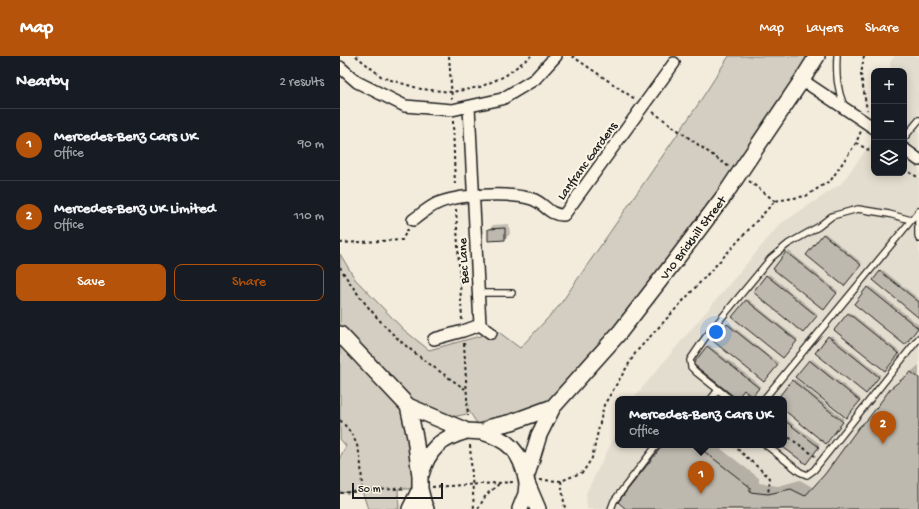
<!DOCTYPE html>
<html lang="en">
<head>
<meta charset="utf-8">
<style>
	:root { --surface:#171b24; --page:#20242c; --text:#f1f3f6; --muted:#9ea1a6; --line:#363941; --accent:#b45309 }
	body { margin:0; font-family:"Gochi Hand",sans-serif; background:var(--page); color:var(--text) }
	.controls { position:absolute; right:12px; top:12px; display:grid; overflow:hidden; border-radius:8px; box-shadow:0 2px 10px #0003 }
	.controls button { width:36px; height:36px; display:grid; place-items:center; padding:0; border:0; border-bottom:1px solid var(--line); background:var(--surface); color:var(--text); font:20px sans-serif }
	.scale { position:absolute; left:12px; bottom:10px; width:91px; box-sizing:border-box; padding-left:4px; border:2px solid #1c1c1c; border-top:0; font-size:11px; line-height:14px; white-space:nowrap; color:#1c1c1c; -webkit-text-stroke:3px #fcf5e5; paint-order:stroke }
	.you { position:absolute; left:376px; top:276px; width:14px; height:14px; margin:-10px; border:3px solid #fff; border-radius:50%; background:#1a73e8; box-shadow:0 0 0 6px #1a73e833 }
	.badge { display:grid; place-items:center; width:26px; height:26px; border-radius:50%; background:var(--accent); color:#fff; font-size:13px; font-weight:700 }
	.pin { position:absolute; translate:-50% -33px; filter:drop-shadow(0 1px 2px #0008) }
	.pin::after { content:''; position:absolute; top:21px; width:14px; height:12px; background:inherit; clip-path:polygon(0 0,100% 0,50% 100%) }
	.popup { position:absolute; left:275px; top:340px; width:172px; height:52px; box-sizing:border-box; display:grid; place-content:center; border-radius:8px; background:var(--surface); filter:drop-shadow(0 1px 3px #0005); font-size:13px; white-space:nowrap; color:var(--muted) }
	.popup b { font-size:15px; color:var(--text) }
	.popup::after { content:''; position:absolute; left:50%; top:100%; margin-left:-8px; border:8px solid transparent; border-top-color:var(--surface) }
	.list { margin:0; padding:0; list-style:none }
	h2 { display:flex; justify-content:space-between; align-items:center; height:52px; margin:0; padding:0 16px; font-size:17px }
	h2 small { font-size:13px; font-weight:400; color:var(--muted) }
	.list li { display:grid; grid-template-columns:26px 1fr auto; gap:12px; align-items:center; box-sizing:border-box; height:72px; padding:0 16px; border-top:1px solid var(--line) }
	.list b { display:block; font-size:15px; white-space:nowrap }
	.list p { margin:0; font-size:13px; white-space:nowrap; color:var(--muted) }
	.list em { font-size:13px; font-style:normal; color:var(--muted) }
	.actions { display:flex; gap:8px; padding:12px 16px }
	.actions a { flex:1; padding:9px 0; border:1px solid var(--accent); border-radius:8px; text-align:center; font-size:14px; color:var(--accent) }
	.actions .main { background:var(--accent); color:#fff }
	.icon { flex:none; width:22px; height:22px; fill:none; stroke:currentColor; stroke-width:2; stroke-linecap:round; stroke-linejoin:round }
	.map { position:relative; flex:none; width:579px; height:453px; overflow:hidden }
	header { display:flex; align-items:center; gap:24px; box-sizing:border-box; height:56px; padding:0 20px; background:var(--accent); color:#fff }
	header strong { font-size:19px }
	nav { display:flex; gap:22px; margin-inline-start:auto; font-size:14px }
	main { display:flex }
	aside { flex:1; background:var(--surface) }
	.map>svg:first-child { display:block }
	.built { fill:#e3ddcf }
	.green { fill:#d3cec1; stroke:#78756e }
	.shadow { fill:#0003 }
	.building { fill:#beb9ae; stroke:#1c1c1c }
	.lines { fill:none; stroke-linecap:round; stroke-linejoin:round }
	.lane-casing { stroke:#1c1c1c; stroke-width:8 }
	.street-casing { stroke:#1c1c1c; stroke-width:14 }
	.secondary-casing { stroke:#1c1c1c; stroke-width:18 }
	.path { stroke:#1c1c1c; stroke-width:2; stroke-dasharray:3 3; stroke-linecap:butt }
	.lane { stroke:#fcf5e5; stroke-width:5.5 }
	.street { stroke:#fcf5e5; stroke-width:11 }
	.secondary { stroke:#fcf5e5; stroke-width:15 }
	.secondary-bridge-casing { stroke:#1c1c1c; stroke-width:18; stroke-linecap:butt }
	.secondary-bridge { stroke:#fcf5e5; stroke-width:15 }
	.labels { text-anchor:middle; stroke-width:4; stroke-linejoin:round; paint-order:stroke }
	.street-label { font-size:13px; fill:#1c1c1c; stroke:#fcf5e5 }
</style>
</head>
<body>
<header>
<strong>Map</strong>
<nav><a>Map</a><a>Layers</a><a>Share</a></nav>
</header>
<main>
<aside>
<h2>Nearby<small>2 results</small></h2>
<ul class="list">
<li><span class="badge">1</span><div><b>Mercedes-Benz Cars UK</b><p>Office</p></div><em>90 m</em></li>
<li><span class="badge">2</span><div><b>Mercedes-Benz UK Limited</b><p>Office</p></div><em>110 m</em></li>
</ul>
<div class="actions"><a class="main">Save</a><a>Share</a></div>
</aside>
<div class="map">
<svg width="579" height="453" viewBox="0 0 579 453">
	<rect width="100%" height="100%" fill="#f3ecdd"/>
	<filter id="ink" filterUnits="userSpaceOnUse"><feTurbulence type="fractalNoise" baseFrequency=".025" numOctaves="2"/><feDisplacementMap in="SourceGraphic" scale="8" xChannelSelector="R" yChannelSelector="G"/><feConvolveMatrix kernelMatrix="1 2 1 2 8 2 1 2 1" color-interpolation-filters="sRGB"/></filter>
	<g filter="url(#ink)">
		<!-- built -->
		<path class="built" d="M555 0H579V453H247L246 437 278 374V389H444V343H294L296 339 440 168 501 128 534 83V117H564V15H551L550 6Z"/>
		<!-- green -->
		<path class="green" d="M389 0H477L384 140 213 351 142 375 127 352V358L112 361 73 347 0 269V198L15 223 64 274 89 294 151 277 156 274 180 292 219 250 357 50Z
			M0 278 68 350 80 433H58L59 453H28L22 435 0 437V401L6 390 0 383Z"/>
		<!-- shadow -->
		<path class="shadow" d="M169 168 170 178 165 183 149 184V174L153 169Z
			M485 177 522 207 506 226 483 179Z
			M449 195 498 235 485 251 434 213Z
			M543 214 579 243V260L534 224Z
			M429 218 478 258 465 274 414 236Z
			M530 230 579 269 567 286 515 248Z
			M408 243 458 283 445 299 406 245Z
			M510 256 560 296 547 312 509 257Z
			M389 267 439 307 426 323 387 269Z
			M491 279 541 319 528 335 476 297Z
			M369 289 421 330 414 338 367 291Z
			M472 303 521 343 508 359 470 305Z
			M579 309V453H287L324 389H376L419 422V427L438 430 460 424 474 432 486 419 551 333Z
			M455 323 504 363 487 384 444 352V343H438Z
			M444 361 480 388 468 405 442 389H444Z"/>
		<!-- building -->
		<path class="building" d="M165 172V184L148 185V173Z
			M483 178 521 209 504 230 466 199Z
			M446 196 497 237 484 254 433 213Z
			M540 215 579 246V262L533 224Z
			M426 219 477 260 463 277 413 236Z
			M527 231 578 272 565 289 514 248Z
			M406 244 457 285 443 302 392 261Z
			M508 257 559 298 545 315 494 274Z
			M387 268 438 309 424 326 373 285Z
			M488 280 539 321 526 338 475 297Z
			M367 290 419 332 412 341 404 334 397 343 353 308Z
			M469 304 520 345 506 362 455 321Z
			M571 316 579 322V453H286L278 446 323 389H356L410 431V436L428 438 451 433 465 440 485 418 519 371 528 363 551 332Z
			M452 324 503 366 486 388 444 354V343H437Z
			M444 364 479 391 466 408 440 389H444Z"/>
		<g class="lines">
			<defs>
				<path id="lane" d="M497 0C496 19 497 33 504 50
					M564 82 579 64
					M578 156V179L579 183
					M138 237H172
					M371 343 378 334
					M390 343 356 316 351 311 350 304 365 282 431 202 448 188 478 171 492 160 518 153 549 158 571 164
					M424 343 579 155
					M426 389 460 416 467 419 474 414 579 282
					M271 453 274 445 317 389"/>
				<path id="street" d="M0 11 17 26 65 50 112 54 162 43 195 23 216 0
					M462 24 534 72
					M129 51 140 269
					M564 93 579 104
					M73 164C80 159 88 152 96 148 117 138 170 136 192 143 205 147 209 160 224 159L334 7
					M94 283 123 275 140 269 151 277"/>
				<path id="secondary" d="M410 101 462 24 477 0
					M0 278 68 350 127 375
					M68 350 75 381 80 420
					M142 376 151 371 172 366 213 351
					M142 376C168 383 181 396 186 422
					M81 419C88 393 101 382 127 375
					M186 422 199 379 213 351 280 276 338 201 384 140
					M187 427 198 453
					M80 433 84 449 86 453
					M70 453 80 433
					M180 453 186 438 187 427"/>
			</defs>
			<!-- lane casing -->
			<use href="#lane" class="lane-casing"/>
			<!-- street casing -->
			<use href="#street" class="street-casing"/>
			<!-- secondary casing -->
			<use href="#secondary" class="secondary-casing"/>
			<!-- path -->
			<path class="path" d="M16 0 42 21 54 25 81 33 112 36 140 31 165 20 191 0
				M109 0 112 43
				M232 0 295 43
				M524 0 521 19 527 54
				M313 56 389 111
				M113 65 115 131
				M516 87 534 97
				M564 113 579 122
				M409 125 435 145
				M116 153 122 264
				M0 187 62 184 68 173
				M0 211C14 236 43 271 65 289 84 305 105 319 125 333
				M124 287 128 360
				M0 364C23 387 21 406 22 436
				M444 378 475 400
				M130 389 134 453
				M393 389 430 422 428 438
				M200 424 221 425 243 416 252 402 264 349 296 296 435 145 466 140 491 124 516 87 521 75
				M221 425 225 453
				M92 431 174 426
				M0 437 66 432
				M138 453 146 439 160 427"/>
			<!-- lane -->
			<use href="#lane" class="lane"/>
			<!-- street -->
			<use href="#street" class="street"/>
			<!-- secondary -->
			<use href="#secondary" class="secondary"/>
			<defs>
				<path id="secondary-bridge" d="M384 140 410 101
					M127 375 142 376
					M186 422 187 427
					M80 433V420"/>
			</defs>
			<!-- secondary-bridge casing -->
			<use href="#secondary-bridge" class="secondary-bridge-casing"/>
			<!-- secondary-bridge -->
			<use href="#secondary-bridge" class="secondary-bridge"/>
		</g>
	</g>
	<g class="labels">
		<!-- street labels -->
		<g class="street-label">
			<text transform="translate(246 104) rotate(-54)" y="5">Lanfranc Gardens</text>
			<text transform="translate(352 181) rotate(-53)" y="5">V10 Brickhill Street</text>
			<text transform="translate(122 205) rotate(-93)" y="5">Bec Lane</text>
		</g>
	</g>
</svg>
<div class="controls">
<button>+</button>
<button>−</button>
<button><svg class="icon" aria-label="layers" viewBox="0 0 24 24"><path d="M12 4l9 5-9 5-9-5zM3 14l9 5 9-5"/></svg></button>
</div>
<div class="scale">50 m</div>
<div class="you"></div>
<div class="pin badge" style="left:361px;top:438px">1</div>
<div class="popup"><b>Mercedes-Benz Cars UK</b>Office</div>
<div class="pin badge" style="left:543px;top:388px">2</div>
</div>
</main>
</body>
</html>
